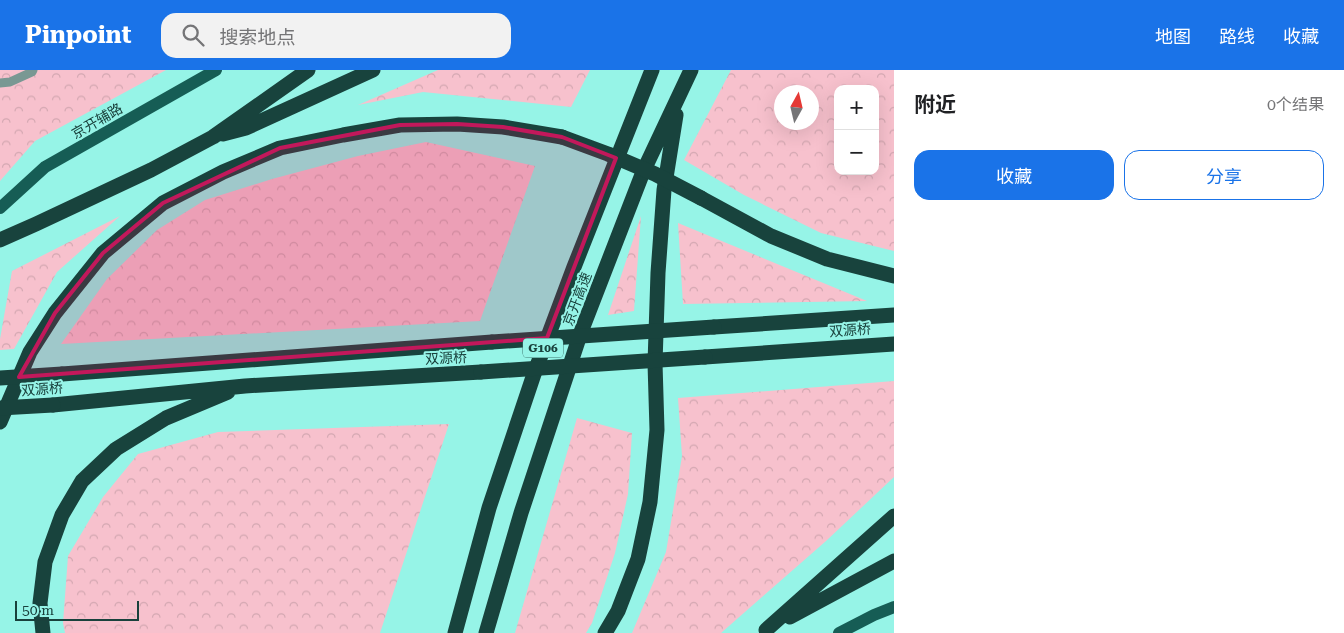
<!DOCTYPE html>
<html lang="zh">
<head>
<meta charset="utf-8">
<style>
	:root { --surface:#fff; --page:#f2f2f2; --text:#202124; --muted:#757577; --line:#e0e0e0; --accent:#1a73e8 }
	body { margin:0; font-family:"Roboto Serif","Noto Sans SC",serif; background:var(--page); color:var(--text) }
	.controls { position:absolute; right:15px; top:15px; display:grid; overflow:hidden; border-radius:10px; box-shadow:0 5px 20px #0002 }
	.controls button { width:45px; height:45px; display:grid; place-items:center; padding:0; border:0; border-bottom:1px solid var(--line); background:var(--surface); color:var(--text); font:25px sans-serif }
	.compass { position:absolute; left:774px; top:15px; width:45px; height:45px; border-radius:50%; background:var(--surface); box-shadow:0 5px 20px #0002; rotate:8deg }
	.scale { position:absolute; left:15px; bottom:12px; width:124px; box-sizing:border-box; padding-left:5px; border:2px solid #19413c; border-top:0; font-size:14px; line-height:18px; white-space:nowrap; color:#19413c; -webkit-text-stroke:4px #96f4e7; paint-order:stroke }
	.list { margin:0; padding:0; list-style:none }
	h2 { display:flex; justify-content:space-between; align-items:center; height:65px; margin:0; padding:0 20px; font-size:21px }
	h2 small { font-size:16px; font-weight:400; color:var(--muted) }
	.actions { display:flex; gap:10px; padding:15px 20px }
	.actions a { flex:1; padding:11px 0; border:1px solid var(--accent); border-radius:15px; text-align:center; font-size:18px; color:var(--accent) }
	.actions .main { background:var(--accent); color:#fff }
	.icon { flex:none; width:28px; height:28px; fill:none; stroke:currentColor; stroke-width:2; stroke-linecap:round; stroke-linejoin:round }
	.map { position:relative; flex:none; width:894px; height:563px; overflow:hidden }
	header { display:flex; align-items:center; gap:30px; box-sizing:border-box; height:70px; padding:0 25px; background:var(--accent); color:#fff }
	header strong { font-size:24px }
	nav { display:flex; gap:28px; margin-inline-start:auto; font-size:18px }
	.search { width:350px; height:45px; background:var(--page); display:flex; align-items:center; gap:12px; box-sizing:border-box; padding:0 18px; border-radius:15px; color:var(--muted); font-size:19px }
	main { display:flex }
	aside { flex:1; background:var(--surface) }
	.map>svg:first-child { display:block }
	.forest { fill:url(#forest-crowns); fill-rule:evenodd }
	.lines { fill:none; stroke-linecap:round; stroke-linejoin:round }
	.service { stroke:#799893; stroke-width:9 }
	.primary { stroke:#165d55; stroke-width:12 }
	.motorway { stroke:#18433d; stroke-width:15 }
	.motorway-bridge { stroke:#18433d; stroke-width:15 }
	.marked { fill:#c2185b; fill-opacity:0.2; stroke:#c2185b; stroke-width:4; stroke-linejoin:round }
	.labels { text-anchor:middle; stroke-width:4; stroke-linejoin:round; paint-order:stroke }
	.shield { fill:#96f4e7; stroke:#3e776f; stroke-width:1 }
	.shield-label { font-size:12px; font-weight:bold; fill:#19413c }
	.street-label { font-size:14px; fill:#19413c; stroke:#96f4e7 }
</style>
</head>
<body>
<header>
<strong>Pinpoint</strong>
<div class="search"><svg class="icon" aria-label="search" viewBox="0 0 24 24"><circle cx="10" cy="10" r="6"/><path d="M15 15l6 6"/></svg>搜索地点</div>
<nav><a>地图</a><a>路线</a><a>收藏</a></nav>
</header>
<main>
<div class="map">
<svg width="894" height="563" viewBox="0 0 894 563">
	<defs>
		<pattern id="forest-crowns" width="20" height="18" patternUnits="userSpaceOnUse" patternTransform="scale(1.25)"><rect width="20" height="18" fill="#f7c1cd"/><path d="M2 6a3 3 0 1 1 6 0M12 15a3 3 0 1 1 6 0" fill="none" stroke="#d3a7b1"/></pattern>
	</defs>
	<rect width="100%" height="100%" fill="#96f4e7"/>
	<!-- forest -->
	<path class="forest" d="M0 0H166L35 71 0 111Z
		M438 0H590L571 37 423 22 358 35Z
		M731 0H894V181L821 163 744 125 684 90ZM838 19H875V101H838ZM782 22H812V52H782Z
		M426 72 535 96 480 251 61 274 107 209 157 160 205 130 272 109 358 86Z
		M120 146 57 202 14 279 0 280V269L12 201Z
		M641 146 634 241 608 245Z
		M678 153 867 231 683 234Z
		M894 311V407L826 471 721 563H632L666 482 682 386 678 328Z
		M577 348 632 363 628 424 615 483 592 553 586 563H515Z
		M449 354 380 563H65L63 553 68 486 103 427 138 384 218 362Z"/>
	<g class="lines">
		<!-- service -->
		<path class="service" d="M0 13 10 12 32 2 33 0"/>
		<!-- primary -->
		<path class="primary" d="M0 138 45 97 216 0
			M839 563 874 545 894 537"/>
		<!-- motorway -->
		<path class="motorway" d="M223 64 246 58 373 0
			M701 128 771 166 827 189 894 206
			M0 170 36 154 151 100 213 67 308 0
			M714 257 894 245
			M705 287 894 274
			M62 304 492 272
			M53 335 245 316 481 302
			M0 352 30 282 55 243 103 183 163 133 223 102 280 78 343 65 400 55 457 54 503 57 562 67
			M790 547 894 491
			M766 560 894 446
			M43 563 40 533 45 492 62 445 82 411 116 379 166 348 228 322
			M455 563 489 438 534 304 574 197 652 0
			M486 563 521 443 581 262 643 102 691 0
			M605 563 618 541 638 489 650 432 657 360 655 293 658 203 664 120 676 45"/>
		<!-- motorway-bridge -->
		<path class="motorway-bridge" d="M562 67 608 84 655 104 701 128
			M492 272 714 257
			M481 302 705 287
			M0 308 62 304
			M0 338 53 335"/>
	</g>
	<!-- marked area -->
	<path class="marked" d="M457 54 503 57 562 67 616 88 547 268 19 307 55 243 103 183 163 133 280 78 400 55Z"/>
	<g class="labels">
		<!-- shield labels -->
		<rect class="shield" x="523" y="268.5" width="40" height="19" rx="4"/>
		<g class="shield-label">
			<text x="543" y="282">G106</text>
		</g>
		<!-- street labels -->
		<g class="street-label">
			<text transform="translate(97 51) rotate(-30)" y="5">京开辅路</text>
			<text transform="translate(577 229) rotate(-69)" y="5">京开高速</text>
			<text transform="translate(850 260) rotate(-4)" y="5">双源桥</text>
			<text transform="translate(446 288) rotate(-3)" y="5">双源桥</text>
			<text transform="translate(42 319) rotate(-4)" y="5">双源桥</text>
		</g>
	</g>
</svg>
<div class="controls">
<button>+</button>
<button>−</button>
</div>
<svg class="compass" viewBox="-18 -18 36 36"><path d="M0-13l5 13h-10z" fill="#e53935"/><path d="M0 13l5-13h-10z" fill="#757577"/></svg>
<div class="scale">50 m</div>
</div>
<aside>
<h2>附近<small>0个结果</small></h2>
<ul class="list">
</ul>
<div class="actions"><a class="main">收藏</a><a>分享</a></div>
</aside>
</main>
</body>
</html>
